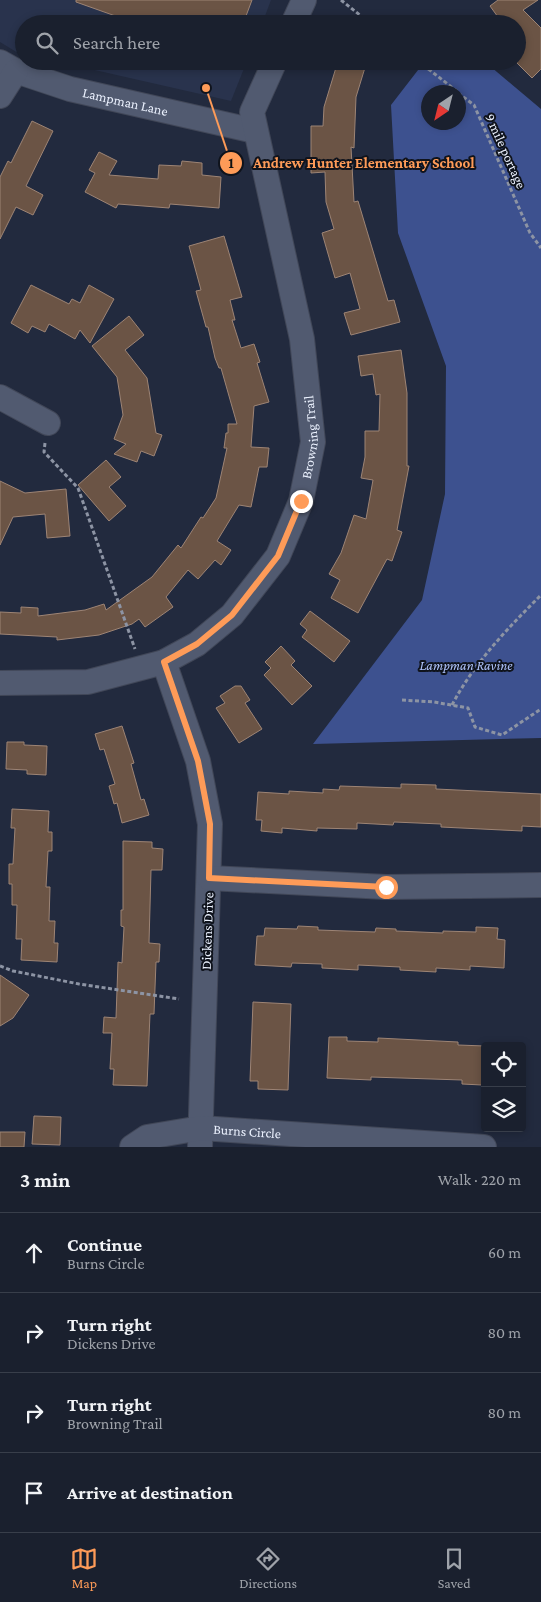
<!DOCTYPE html>
<html lang="en">
<head>
<meta charset="utf-8">
<style>
	:root { --surface:#1a202e; --page:#272d3a; --text:#f1f3f6; --muted:#9fa3aa; --line:#383e4a; --accent:#fe9b58 }
	body { margin:0; font-family:"Crimson Pro",serif; background:var(--page); color:var(--text) }
	.controls { position:absolute; right:15px; bottom:15px; display:grid; overflow:hidden; border-radius:5px; box-shadow:0 2px 8px #0003 }
	.controls button { width:45px; height:45px; display:grid; place-items:center; padding:0; border:0; border-bottom:1px solid var(--line); background:var(--surface); color:var(--text); font:25px sans-serif }
	.compass { position:absolute; left:421px; top:85px; width:45px; height:45px; border-radius:50%; background:var(--surface); box-shadow:0 2px 8px #0003; rotate:215deg }
	.stop { position:absolute; width:15px; height:15px; margin:-11px; border:4px solid #fe9b58; border-radius:50%; background:#fff }
	.stop.end { background:#fe9b58; border-color:#fff; box-shadow:0 1px 5px #0008 }
	.list { margin:0; padding:0; list-style:none }
	h2 { display:flex; justify-content:space-between; align-items:center; height:65px; margin:0; padding:0 20px; font-size:21px }
	h2 small { font-size:16px; font-weight:400; color:var(--muted) }
	.list li { display:grid; grid-template-columns:32px 1fr auto; gap:15px; align-items:center; box-sizing:border-box; height:80px; padding:0 20px; border-top:1px solid var(--line) }
	.list b { display:block; font-size:19px; white-space:nowrap }
	.list p { margin:0; font-size:16px; white-space:nowrap; color:var(--muted) }
	.list em { font-size:16px; font-style:normal; color:var(--muted) }
	.icon { flex:none; width:28px; height:28px; fill:none; stroke:currentColor; stroke-width:2; stroke-linecap:round; stroke-linejoin:round }
	.map { position:relative; flex:none; width:541px; height:1147px; overflow:hidden }
	.search { position:absolute; background:var(--surface); box-shadow:0 2px 8px #0003; left:15px; right:15px; top:15px; height:55px; display:flex; align-items:center; gap:12px; box-sizing:border-box; padding:0 18px; border-radius:28px; color:var(--muted); font-size:19px }
	.sheet { height:385px; background:var(--surface) }
	nav { display:flex; justify-content:space-around; align-items:center; box-sizing:border-box; height:70px; border-top:1px solid var(--line); background:var(--surface); font-size:14px; color:var(--muted) }
	nav a { display:grid; justify-items:center; gap:2px }
	nav .on { color:var(--accent) }
	.map>svg:first-child { display:block }
	.built { fill:#29334d }
	.forest { fill:#3d518f; fill-rule:evenodd }
	.building { fill:#6b5445; stroke:#9d8475 }
	.lines { fill:none; stroke-linecap:round; stroke-linejoin:round }
	.minor-casing { stroke:#414758; stroke-width:26 }
	.path { stroke:#8d94a4; stroke-width:3; stroke-dasharray:4 2.5; stroke-linecap:butt }
	.minor { stroke:#515a70; stroke-width:24 }
	.route { stroke:#fe9b58; stroke-width:6 }
	.labels { text-anchor:middle; stroke-width:4; stroke-linejoin:round; paint-order:stroke }
	.street-label { font-size:14px; fill:#eaf0fd; stroke:#0f131c }
	.park-label { font-size:14px; font-style:italic; fill:#aec2f9; stroke:#0f131c }
	.leader { fill:none; stroke:#fe9b58; stroke-width:2 }
	.callout-dot { fill:#fe9b58; stroke:#0f131c; stroke-width:2 }
	.mark-label { font-size:15px; text-anchor:middle; font-weight:bold; fill:#111 }
	.callout-label { font-size:15px; text-anchor:middle; font-weight:bold; fill:#fe9b58; stroke:#0f131c; stroke-width:4; stroke-linejoin:round; paint-order:stroke }
</style>
</head>
<body>
<div class="map">
<svg width="541" height="1147" viewBox="0 0 541 1147">
	<rect width="100%" height="100%" fill="#222a3e"/>
	<!-- built -->
	<path class="built" d="M0 0H271L262 24H24V54L18 53 0 42Z
		M55 61H247L231 101Z"/>
	<!-- forest -->
	<path class="forest" d="M425 61H484L541 109V738L313 744 422 600 445 494 446 366 398 233 391 105ZM428 92H458V122H428Z"/>
	<!-- building -->
	<path class="building" d="M76 0H252L243 24H138L76 2Z
		M498 0H538L523 10 541 28V69L532 78 517 63V24H503L490 6Z
		M338 61H367L356 97 354 148 351 147 354 202 358 201 388 301 394 300 400 322 351 335 344 313 360 309 350 273 335 278 322 233 334 229 326 202 325 172 311 173V126H323L324 107Z
		M32 121 53 131 26 186 43 195 33 215 16 207 0 239V177L8 161 11 163Z
		M99 152 117 161 109 175 158 179 159 165 181 166 182 161 202 163V175L221 177 219 208 170 204 169 208 118 204 116 208 85 192 95 173 89 170Z
		M224 236 242 297 230 300 235 320H232L241 348 254 344 260 362 257 363 269 402 254 406 251 447 269 448 267 467H259L251 507 239 505 217 541 231 550 221 565 215 560 198 579 188 570 166 597 173 607 145 627 139 619 132 624 99 635 57 640V637L0 634V612L21 613V607L38 608V616L85 610 104 604 106 610 152 577 178 545 181 548 201 517 203 518 216 498 227 448H224L226 433H228V424H237L221 368H219L215 358 208 327H206L196 291 201 290 189 246Z
		M31 285 69 304 72 299 80 303 89 285 114 299 90 343 80 330 75 339 49 324 45 332 32 326 28 333 11 323Z
		M129 316 144 335 125 350 147 378 156 433 162 435 154 456 141 451 137 462 114 454 126 444 114 439 123 415 117 377 92 346Z
		M401 350 407 393V466H409L397 530 402 532 392 561 387 559 358 613 331 598 340 580 329 574 341 553 354 515 366 519 373 480 361 478 365 457V431H379L380 394 376 395 373 374 361 376 358 356Z
		M106 460 121 477 109 487 126 506 109 521 78 485Z
		M0 481 25 493 66 489 70 536 47 538 45 514 13 517 0 545Z
		M310 611 350 641 334 662 302 637 307 630 300 624Z
		M281 646 295 661 291 665 312 686 292 705 264 675 271 668 265 662Z
		M235 686H241L250 700 245 703 262 729 239 743 216 708 225 703 220 696Z
		M122 726 134 763 131 764 141 800 144 799 149 815 122 823 117 803 114 804 109 786 115 784 104 749 100 750 95 734Z
		M7 742H24V745L47 746 46 775 27 774V770L6 769Z
		M401 784 436 785V789L541 794V827L522 826V831L441 827V824L394 822 393 825 357 823V829L317 828V831L282 828V833L261 831 262 820H256L258 792 289 794V791L323 793V789L339 790 340 786 401 788Z
		M12 809 49 811 48 832H52V851H48L46 887H50L49 921H55L54 943H58L57 962 21 960 22 939H16L17 905H12V884H9V864H13L15 828H11Z
		M123 841 152 842V848L163 849 162 870H151L149 943 160 944 159 962H156L154 1014H150L147 1086 113 1085 114 1069H110L112 1033H103L104 1017 116 1018 118 962 122 963 124 927 121 926V910H123Z
		M298 926 318 927V930L375 932 376 928 396 929V931L443 933V931L476 932V927L498 928 497 939 505 940 504 968 470 966V970L436 968V972L400 970V967L358 965V970L322 968V964L292 963 291 967 255 965 257 936H264L265 928 297 929Z
		M0 975 29 995 13 1018 0 1026Z
		M253 1002 291 1004 288 1090 258 1089V1081H250Z
		M329 1037H347V1041L378 1042V1038L458 1042V1045L485 1046V1076H483L482 1085 462 1084V1080L371 1077V1080L327 1078Z
		M34 1116 61 1117 60 1145 32 1144Z
		M0 1132H25L24 1147H0Z"/>
	<g class="lines">
		<defs>
			<g id="minor">
				<path d="M293 24 304 0"/>
				<path id="s1" d="M0 62 16 71 70 89 255 131"/>
				<path d="M0 96 16 71"/>
				<path d="M0 397 48 423"/>
				<path d="M164 662 198 761 210 824 200 1147"/>
				<path id="s2" d="M0 683 88 682 164 662 197 644 232 615 278 556 301 501 313 442 302 339 252 112 275 61"/>
				<path d="M209 878 386 887 541 885"/>
				<path id="s3" d="M132 1147 147 1137 201 1128 484 1147"/>
			</g>
		</defs>
		<!-- minor casing -->
		<use href="#minor" class="minor-casing"/>
		<!-- path -->
		<path class="path" d="M341 0 371 24
			M418 61 458 92
			M458 93 474 105 530 233 541 248
			M45 443 44 452 78 488 135 649
			M402 700 434 702 468 708 475 727 502 735 541 709
			M452 705C474 663 507 629 541 595
			M0 966 13 971 79 984 179 999"/>
		<!-- minor -->
		<use href="#minor" class="minor"/>
	</g>
	<g class="lines">
		<!-- route -->
		<path class="route" d="M301 501 278 556 232 615 197 644 164 662 198 761 210 824 209 878 386 887"/>
	</g>
	<g class="labels">
		<!-- street labels -->
		<g class="street-label">
			<text dy="5" stroke="none"><textPath href="#s1" startOffset="132">Lampman Lane</textPath></text>
			<text transform="translate(506 151) rotate(66)" y="5">9 mile portage</text>
			<text dy="5" stroke="none"><textPath href="#s2" startOffset="449">Browning Trail</textPath></text>
			<text transform="translate(207 931) rotate(-88)" y="5">Dickens Drive</text>
			<text dy="5" stroke="none"><textPath href="#s3" startOffset="119">Burns Circle</textPath></text>
		</g>
		<!-- park labels -->
		<g class="park-label">
			<text x="466" y="670">Lampman Ravine</text>
		</g>
	</g>
	<!-- callouts -->
	<path class="leader" d="M206 88L231 163"/>
	<g class="callout-dot">
		<circle cx="206" cy="88" r="5"/>
		<circle cx="231" cy="163" r="12"/>
	</g>
	<g class="mark-label">
		<text x="231" y="168">1</text>
	</g>
	<g class="callout-label">
		<text x="364" y="168">Andrew Hunter Elementary School</text>
	</g>
</svg>
<div class="controls">
<button><svg class="icon" aria-label="locate" viewBox="0 0 24 24"><circle cx="12" cy="12" r="6"/><path d="M12 2v4M12 18v4M2 12h4M18 12h4"/></svg></button>
<button><svg class="icon" aria-label="layers" viewBox="0 0 24 24"><path d="M12 4l9 5-9 5-9-5zM3 14l9 5 9-5"/></svg></button>
</div>
<svg class="compass" viewBox="-18 -18 36 36"><path d="M0-13l5 13h-10z" fill="#e53935"/><path d="M0 13l5-13h-10z" fill="#9fa3aa"/></svg>
<div class="stop" style="left:386px;top:887px"></div>
<div class="stop end" style="left:301px;top:501px"></div>
<div class="search"><svg class="icon" aria-label="search" viewBox="0 0 24 24"><circle cx="10" cy="10" r="6"/><path d="M15 15l6 6"/></svg>Search here</div>
</div>
<section class="sheet">
<h2>3 min<small>Walk · 220 m</small></h2>
<ul class="list">
<li><svg class="icon" aria-label="ahead" viewBox="0 0 24 24"><path d="M12 20V5M6 11l6-6 6 6"/></svg><div><b>Continue</b><p>Burns Circle</p></div><em>60 m</em></li>
<li><svg class="icon" aria-label="right" viewBox="0 0 24 24"><path d="M7 20v-9h11M14 6l5 5-5 5"/></svg><div><b>Turn right</b><p>Dickens Drive</p></div><em>80 m</em></li>
<li><svg class="icon" aria-label="right" viewBox="0 0 24 24"><path d="M7 20v-9h11M14 6l5 5-5 5"/></svg><div><b>Turn right</b><p>Browning Trail</p></div><em>80 m</em></li>
<li><svg class="icon" aria-label="arrive" viewBox="0 0 24 24"><path d="M6 21V4h12l-3 4 3 4H6"/></svg><div><b>Arrive at destination</b></div></li>
</ul>
</section>
<nav>
<a class="on"><svg class="icon" aria-label="map" viewBox="0 0 24 24"><path d="M3 6l6-2 6 2 6-2v14l-6 2-6-2-6 2zM9 4v14M15 6v14"/></svg>Map</a>
<a><svg class="icon" aria-label="directions" viewBox="0 0 24 24"><path d="M12 3l9 9-9 9-9-9zM9 14v-3h6M13 9l2 2-2 2"/></svg>Directions</a>
<a><svg class="icon" aria-label="saved" viewBox="0 0 24 24"><path d="M7 4h10v16l-5-4-5 4z"/></svg>Saved</a>
</nav>
</body>
</html>
